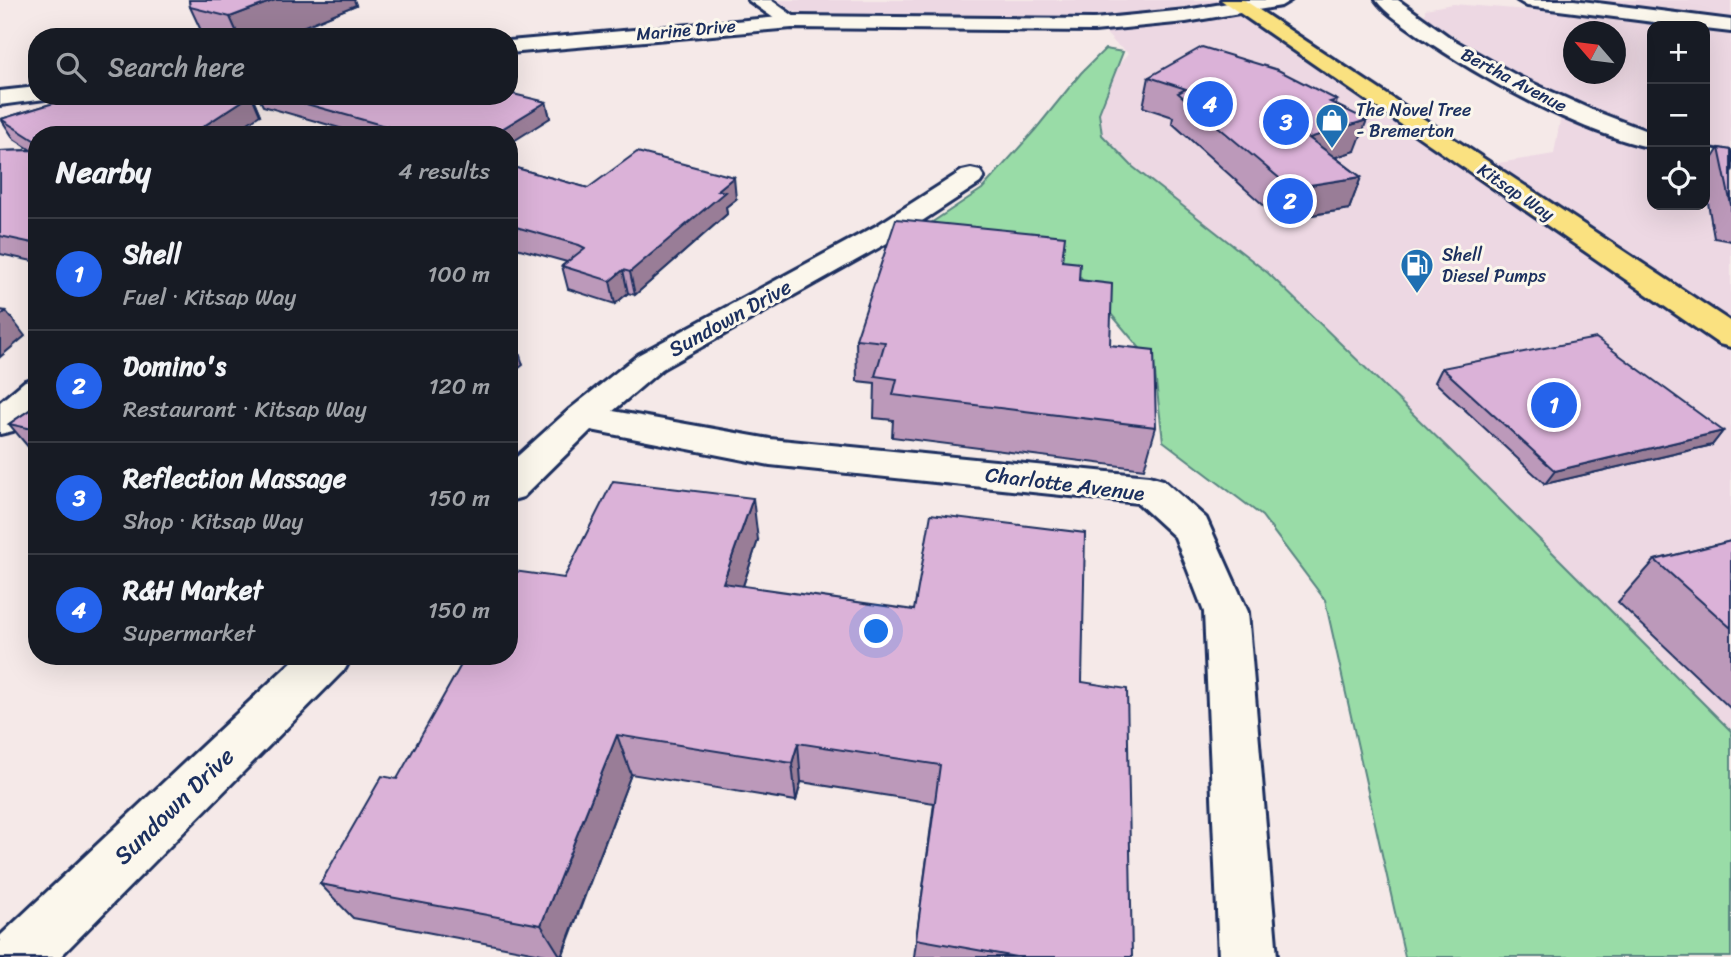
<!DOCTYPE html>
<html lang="en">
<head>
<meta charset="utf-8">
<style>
	:root { --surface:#171b24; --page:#20242c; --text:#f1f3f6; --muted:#9ea1a6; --line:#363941; --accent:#2563eb }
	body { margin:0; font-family:Sriracha,sans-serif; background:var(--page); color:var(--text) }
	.controls { position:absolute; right:21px; top:21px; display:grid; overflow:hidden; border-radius:14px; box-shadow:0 7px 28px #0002 }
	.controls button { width:63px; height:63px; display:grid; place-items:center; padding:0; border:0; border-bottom:2px solid var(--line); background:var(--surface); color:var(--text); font:35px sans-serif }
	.compass { position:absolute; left:1563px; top:21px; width:63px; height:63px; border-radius:50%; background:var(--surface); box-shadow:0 7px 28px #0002; rotate:298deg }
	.you { position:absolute; left:877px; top:632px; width:24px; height:24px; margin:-18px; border:5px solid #fff; border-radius:50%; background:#1a73e8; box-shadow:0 0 0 10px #1a73e833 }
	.badge { display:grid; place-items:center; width:46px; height:46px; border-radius:50%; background:var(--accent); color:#fff; font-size:23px; font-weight:700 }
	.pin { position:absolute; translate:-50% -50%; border:4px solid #fff; box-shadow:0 2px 7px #0006 }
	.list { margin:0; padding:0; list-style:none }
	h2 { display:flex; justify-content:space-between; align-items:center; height:91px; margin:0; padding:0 28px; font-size:30px }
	h2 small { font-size:23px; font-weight:400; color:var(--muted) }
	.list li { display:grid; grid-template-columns:46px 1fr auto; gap:21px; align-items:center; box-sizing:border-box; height:112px; padding:0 28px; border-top:2px solid var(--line) }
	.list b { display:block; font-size:26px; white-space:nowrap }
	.list p { margin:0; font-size:23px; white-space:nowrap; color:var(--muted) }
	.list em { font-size:23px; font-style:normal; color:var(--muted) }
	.icon { flex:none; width:38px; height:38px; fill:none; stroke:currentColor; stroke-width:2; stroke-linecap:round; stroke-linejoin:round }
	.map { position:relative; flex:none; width:1731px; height:957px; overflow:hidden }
	.search { position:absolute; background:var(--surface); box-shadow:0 7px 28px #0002; left:28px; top:28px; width:490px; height:77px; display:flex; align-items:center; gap:18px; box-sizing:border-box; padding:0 24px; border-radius:28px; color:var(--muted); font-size:26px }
	.panel { position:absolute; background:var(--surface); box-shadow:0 7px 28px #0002; left:28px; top:126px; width:490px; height:539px; border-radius:28px }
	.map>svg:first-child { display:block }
	.built { fill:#edd8e3; fill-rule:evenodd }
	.green { fill:#99dca7; stroke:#5a8682; stroke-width:2 }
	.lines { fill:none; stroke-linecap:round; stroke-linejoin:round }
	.street-casing { stroke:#1b2f5e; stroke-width:6 }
	.secondary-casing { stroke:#1b2f5e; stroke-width:6 }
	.primary-casing { stroke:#1b2f5e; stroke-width:6 }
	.street { fill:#fbf7ec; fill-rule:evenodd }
	.secondary { fill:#fbf7ec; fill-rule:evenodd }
	.primary { fill:#fae180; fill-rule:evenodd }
	.wall { fill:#bc99ba; stroke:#1b2f5e; stroke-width:2 }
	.shaded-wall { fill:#997d97; stroke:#1b2f5e; stroke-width:2 }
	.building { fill:#dbb2d8; stroke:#1b2f5e; stroke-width:2 }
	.labels { text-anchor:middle; stroke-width:6; stroke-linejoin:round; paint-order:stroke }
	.far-street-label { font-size:18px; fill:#1b2f5e; stroke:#fbf7ec }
	.far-poi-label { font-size:18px; fill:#1b2f5e; stroke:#fbf7ec; text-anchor:start }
	.street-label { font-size:21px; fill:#1b2f5e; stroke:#fbf7ec }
	.near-street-label { font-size:24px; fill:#1b2f5e; stroke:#fbf7ec }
</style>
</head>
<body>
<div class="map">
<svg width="1731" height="957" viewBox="0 0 1731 957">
	<rect width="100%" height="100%" fill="#f5e9e8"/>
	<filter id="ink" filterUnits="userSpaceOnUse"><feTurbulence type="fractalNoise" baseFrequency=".0143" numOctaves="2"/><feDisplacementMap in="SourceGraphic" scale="14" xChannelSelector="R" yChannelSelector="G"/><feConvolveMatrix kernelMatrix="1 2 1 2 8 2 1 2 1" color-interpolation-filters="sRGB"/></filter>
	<g filter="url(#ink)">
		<!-- built -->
		<path class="built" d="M773 0H1224L1230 5 1080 20 802 15Z
			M1575 0H1731V22L1614 5Z
			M1453 4 1614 17 1681 26H1652V134L1569 102 1474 49 1425 17V9ZM1574 32H1616V74H1574Z
			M1240 12 1731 345V731L1268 273 1133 167 1101 135 1098 113 1113 73 1128 53 1117 45 1102 29Z
			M1705 30 1731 33V154L1705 149Z
			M1562 109 1652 144V205H1705V159L1731 164V331L1486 165 1554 154Z"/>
		<!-- green -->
		<path class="green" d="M1105 49 1123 52 1099 113 1102 135 1133 167 1268 273 1453 453 1731 731V957H1405L1325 600 1262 516 1163 441 1154 365 1074 270 931 223 982 189 1035 130 1081 73Z"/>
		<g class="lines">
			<defs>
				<path id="street" d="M748 0H771L802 22 799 26H785Z
					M1376 0H1398L1452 39 1521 78 1592 110 1652 133V148C1578 132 1480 78 1417 34 1404 24 1386 14 1376 0Z
					M1705 148 1731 153V169L1705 164Z
					M971 169 980 171 984 177 980 183 896 238 662 369 613 411 770 439 1149 476 1163 480 1206 518 1248 612 1277 957H1219L1204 612 1175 537 1138 503 770 465 591 430 523 497 509 501V464L570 409 638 355 876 226 962 171Z
					M37 378V409L13 431 0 434V402L25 381Z
					M298 656H352L345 669 60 957H0V936Z"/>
				<path id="secondary" d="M1246 0H1291L1281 6 1186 22 1094 31 792 28 509 53V41L792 16 1094 19 1186 10Z
					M1517 0H1574L1731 20V32L1705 29V26H1685L1527 6Z
					M37 87V96H47L45 99 0 105V91Z"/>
				<path id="primary" d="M1221 0H1244L1731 322V347L1719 344Z"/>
			</defs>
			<!-- street casing -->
			<use href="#street" class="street-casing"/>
			<!-- secondary casing -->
			<use href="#secondary" class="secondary-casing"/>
			<!-- primary casing -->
			<use href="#primary" class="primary-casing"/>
			<!-- street -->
			<use href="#street" class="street"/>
			<!-- secondary -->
			<use href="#secondary" class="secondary"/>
			<!-- primary -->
			<use href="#primary" class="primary"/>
		</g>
		<!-- wall -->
		<path class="wall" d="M189 0H354L356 5 278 37H204L190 7Z
			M1149 77 1337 100 1336 104 1355 151 1335 157 1361 177 1349 209 1280 220 1172 123 1173 117 1143 107Z
			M77 96H252L260 115 37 135V262L0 254V151L31 150 14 139 1 119Z
			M258 96H509L546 102 550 118 509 135H364L263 106Z
			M1719 148 1731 150V241L1714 238 1705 185V170Z
			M509 166 588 188 736 199 726 207 727 214 635 295 628 293 615 304 568 289 562 266 567 262 509 246Z
			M1062 261 1079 280 1110 345 1156 427 1144 469 892 437 893 420 874 418 875 383 857 381 856 339Z
			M1442 368 1723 431 1712 445 1545 484 1435 382Z
			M37 405V451L30 449 9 424Z
			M758 540 743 586 1082 682 1132 957H914L934 803 801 782 796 801 631 774 562 957H557L353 918 320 884 397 779 564 578Z
			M1731 541V709L1618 602 1655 560Z"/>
		<!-- shaded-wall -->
		<path class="shaded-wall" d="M275 0H354L356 5 278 37H239L230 17Z
			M250 96H252L260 115 230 135H190Z
			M546 102 550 118 509 144V135H492Z
			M1367 120 1355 151 1299 169 1309 138Z
			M734 177 736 199 726 207 727 214 635 295 630 272 718 190Z
			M1361 177 1349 209 1280 220 1291 188Z
			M623 270 628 293 615 304 610 281Z
			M6 311 25 336 0 357V316Z
			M509 326 514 341 515 340 523 365 509 376Z
			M1723 431 1712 445 1545 484 1555 471Z
			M753 498 758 540 730 625 723 583Z
			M617 735 631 774 561 957 541 925Z
			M798 743 801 782 796 801 792 763Z"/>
		<!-- building -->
		<path class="building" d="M189 0H275L230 17 190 7Z
			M1202 47 1278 70 1337 100 1330 102 1367 120 1309 138 1361 177 1291 188 1178 93 1186 89 1149 77Z
			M509 93 546 102 492 135H417L278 96H509Z
			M77 96H250L190 135H37V142L1 119Z
			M1719 148 1731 150V205Z
			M37 150V244L0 236V151Z
			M637 152 734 177 718 190 725 192 630 272 623 270 610 281 562 266 585 248 579 245 509 225V166L588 188Z
			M896 219 1065 236 1062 261 1080 263 1079 280 1112 284 1110 345 1154 350 1156 427 893 395 897 379 875 376 885 342 856 339Z
			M0 310 6 311 0 316Z
			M509 338 515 340 509 345Z
			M1596 338 1723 431 1555 471 1442 368Z
			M37 405V430L9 424Z
			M613 481 753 498 723 583 914 610 931 514 1085 533 1082 682 1127 689 1132 957H1016L916 939 940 765 798 743 792 763 617 735 541 925 320 884 382 776 397 779 466 656H509V579L514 571 564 578Z
			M1731 541V628L1655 560Z"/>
	</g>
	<!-- icons -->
	<defs>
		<symbol id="shop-pin" viewBox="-11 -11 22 30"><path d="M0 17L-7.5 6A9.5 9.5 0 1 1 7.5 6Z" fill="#1f6fb2" stroke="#fbf7ec"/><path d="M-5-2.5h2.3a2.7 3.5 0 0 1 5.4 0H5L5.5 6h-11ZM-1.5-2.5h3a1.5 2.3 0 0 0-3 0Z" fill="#fff"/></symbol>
		<symbol id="fuel-pin" viewBox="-11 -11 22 30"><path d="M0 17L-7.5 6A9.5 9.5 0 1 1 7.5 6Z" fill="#1f6fb2" stroke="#fbf7ec"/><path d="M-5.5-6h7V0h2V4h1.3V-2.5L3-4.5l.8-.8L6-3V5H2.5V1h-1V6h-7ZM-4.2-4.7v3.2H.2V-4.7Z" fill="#fff"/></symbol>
	</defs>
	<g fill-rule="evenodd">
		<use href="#shop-pin" x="1313" y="101" width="38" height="52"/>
		<use href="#fuel-pin" x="1398" y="246" width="38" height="52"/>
	</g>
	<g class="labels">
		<!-- far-street labels -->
		<g class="far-street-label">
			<text transform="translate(686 30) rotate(-5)" y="6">Marine Drive</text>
			<text transform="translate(1514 80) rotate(28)" y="6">Bertha Avenue</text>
			<text transform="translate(1516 192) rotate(34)" y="6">Kitsap Way</text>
		</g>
		<!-- far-poi labels -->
		<g class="far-poi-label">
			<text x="1356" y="116">The Novel Tree<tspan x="1356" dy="21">- Bremerton</tspan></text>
			<text x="1442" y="261">Shell<tspan x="1442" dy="21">Diesel Pumps</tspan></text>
		</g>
		<!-- street labels -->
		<g class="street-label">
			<text transform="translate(730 318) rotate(-29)" y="7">Sundown Drive</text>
			<text transform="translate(1065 484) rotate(7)" y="7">Charlotte Avenue</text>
		</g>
		<!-- near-street labels -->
		<g class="near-street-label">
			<text transform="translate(174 806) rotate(-44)" y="8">Sundown Drive</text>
		</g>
	</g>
</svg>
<div class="controls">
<button>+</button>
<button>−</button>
<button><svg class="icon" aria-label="locate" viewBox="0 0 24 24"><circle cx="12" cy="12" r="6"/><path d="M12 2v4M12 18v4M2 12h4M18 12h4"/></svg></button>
</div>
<svg class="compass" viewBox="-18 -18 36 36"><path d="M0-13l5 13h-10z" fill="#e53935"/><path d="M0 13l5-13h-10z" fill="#9ea1a6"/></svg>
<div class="you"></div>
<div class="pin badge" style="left:1554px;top:405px">1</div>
<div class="pin badge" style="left:1290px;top:201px">2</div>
<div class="pin badge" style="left:1286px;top:122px">3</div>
<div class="pin badge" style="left:1210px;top:104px">4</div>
<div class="search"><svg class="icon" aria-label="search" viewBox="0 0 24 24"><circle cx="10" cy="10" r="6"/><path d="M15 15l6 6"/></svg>Search here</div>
<section class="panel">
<h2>Nearby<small>4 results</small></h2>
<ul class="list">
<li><span class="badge">1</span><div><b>Shell</b><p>Fuel · Kitsap Way</p></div><em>100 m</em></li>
<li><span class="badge">2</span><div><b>Domino's</b><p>Restaurant · Kitsap Way</p></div><em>120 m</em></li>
<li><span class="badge">3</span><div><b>Reflection Massage</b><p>Shop · Kitsap Way</p></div><em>150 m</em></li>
<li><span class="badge">4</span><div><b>R&amp;H Market</b><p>Supermarket</p></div><em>150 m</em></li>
</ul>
</section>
</div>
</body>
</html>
